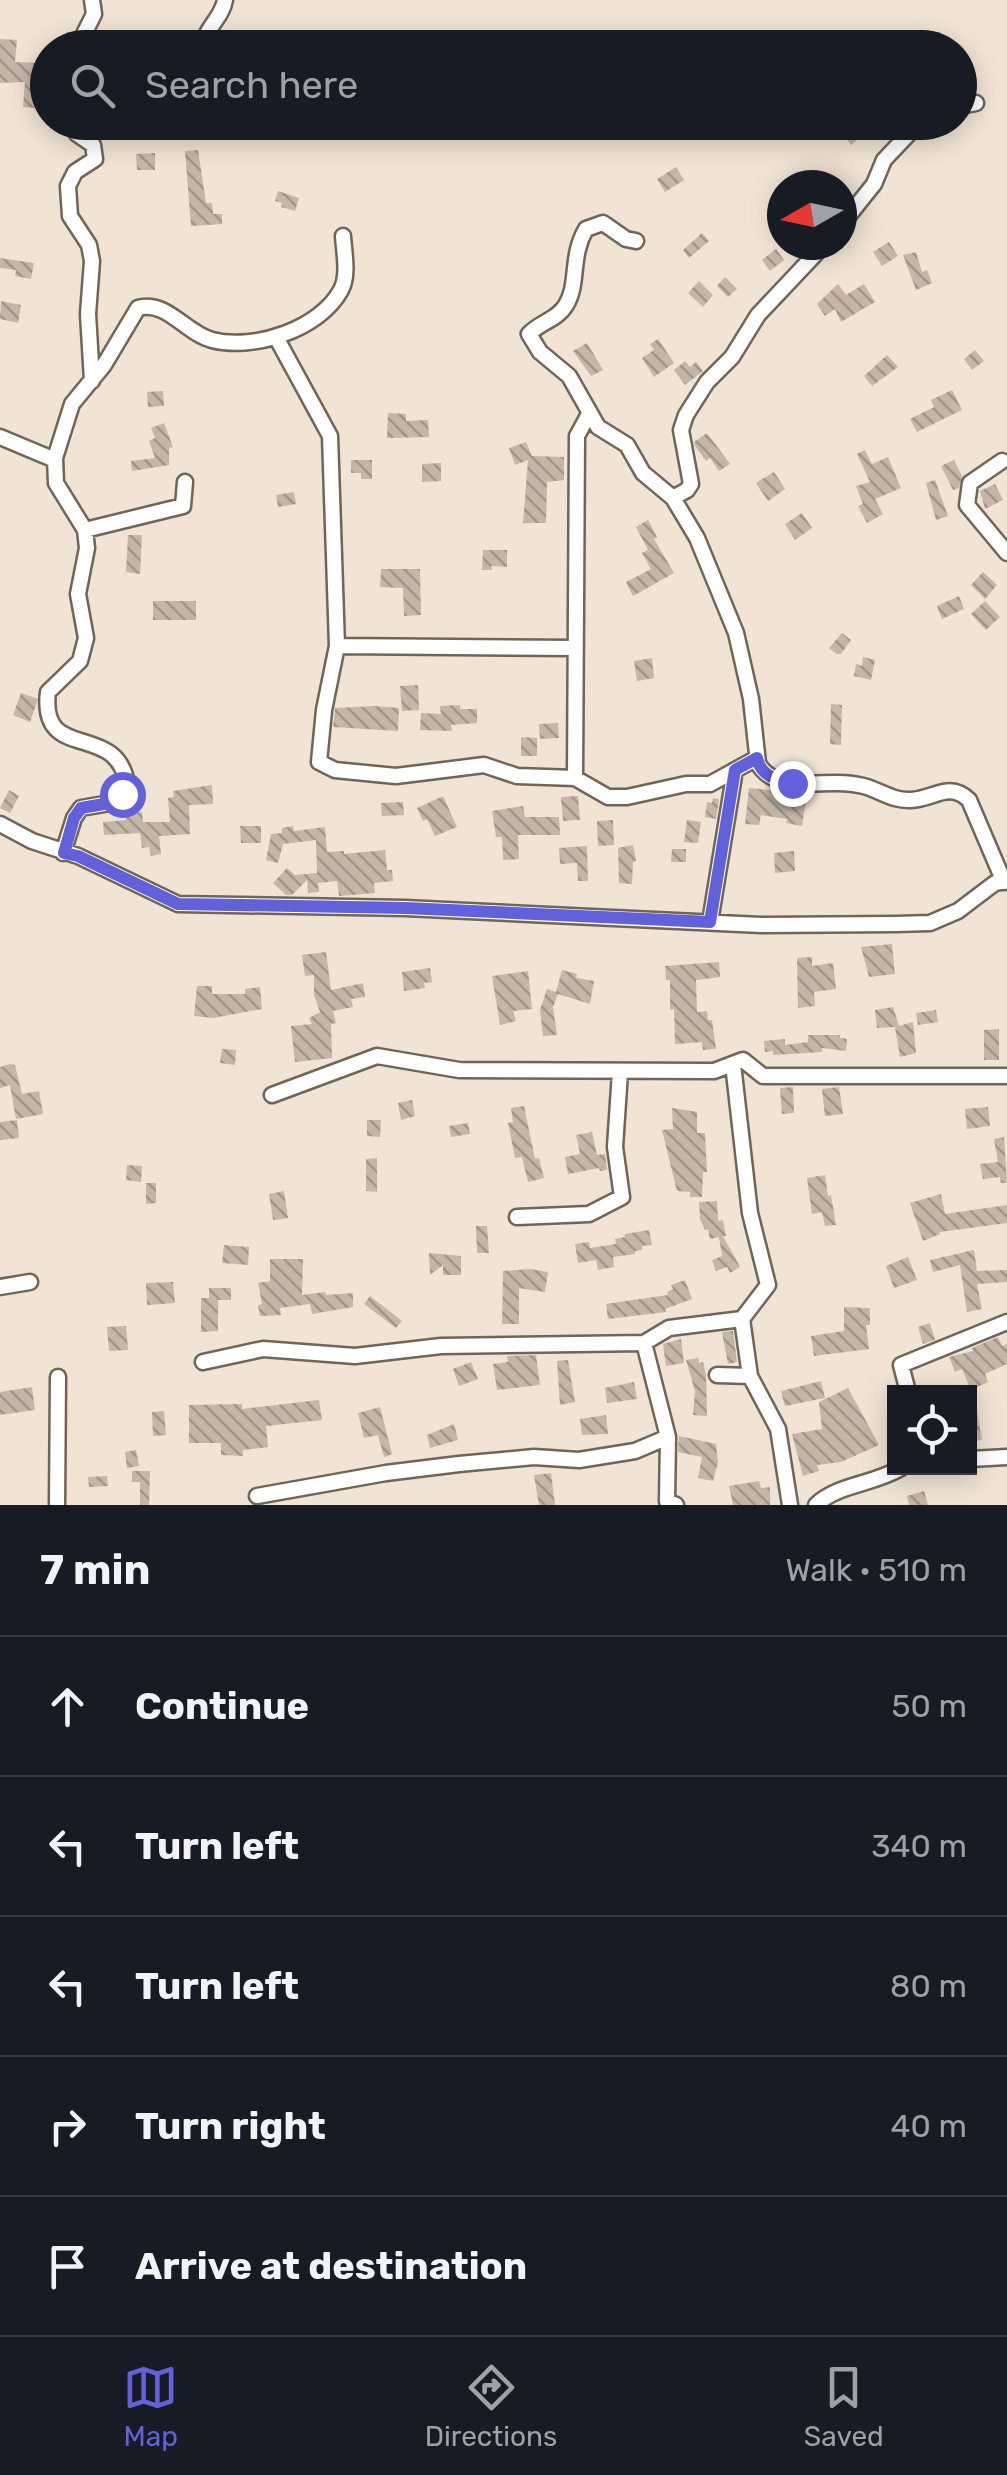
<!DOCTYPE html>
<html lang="en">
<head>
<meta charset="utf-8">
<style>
	:root { --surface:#171b24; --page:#20242c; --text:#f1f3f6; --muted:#9ea1a6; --line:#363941; --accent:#6361da }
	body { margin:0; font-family:Rubik,sans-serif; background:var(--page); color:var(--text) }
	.controls { position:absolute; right:30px; bottom:30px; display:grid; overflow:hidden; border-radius:0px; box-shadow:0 5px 25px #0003 }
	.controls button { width:90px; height:90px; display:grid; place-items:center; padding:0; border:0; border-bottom:2px solid var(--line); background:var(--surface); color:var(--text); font:50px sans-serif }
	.compass { position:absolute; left:767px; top:170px; width:90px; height:90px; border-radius:50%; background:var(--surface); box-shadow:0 5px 25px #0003; rotate:261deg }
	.stop { position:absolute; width:30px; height:30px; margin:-22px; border:8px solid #6361da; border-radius:50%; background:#fff }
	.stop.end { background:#6361da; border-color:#fff; box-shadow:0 2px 10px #0008 }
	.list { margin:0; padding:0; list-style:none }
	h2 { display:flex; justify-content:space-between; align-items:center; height:130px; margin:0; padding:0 40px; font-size:42px }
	h2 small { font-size:32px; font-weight:400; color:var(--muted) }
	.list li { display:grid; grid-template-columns:65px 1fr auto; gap:30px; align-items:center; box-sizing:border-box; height:140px; padding:0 40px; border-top:2px solid var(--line) }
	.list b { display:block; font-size:38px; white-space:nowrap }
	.list em { font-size:32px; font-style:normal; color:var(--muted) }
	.icon { flex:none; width:55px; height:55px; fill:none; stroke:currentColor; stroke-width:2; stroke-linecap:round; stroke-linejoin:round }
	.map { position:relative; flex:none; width:1007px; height:1505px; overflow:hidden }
	.search { position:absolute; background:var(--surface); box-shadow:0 5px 25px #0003; left:30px; right:30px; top:30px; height:110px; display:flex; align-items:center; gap:25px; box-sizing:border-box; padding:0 35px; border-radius:55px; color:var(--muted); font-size:38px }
	.sheet { height:830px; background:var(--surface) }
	nav { display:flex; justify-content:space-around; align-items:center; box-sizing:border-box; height:140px; border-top:2px solid var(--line); background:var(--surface); font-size:28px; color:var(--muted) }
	nav a { display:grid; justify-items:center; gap:5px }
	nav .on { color:var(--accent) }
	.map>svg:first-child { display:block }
	.building { fill:url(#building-back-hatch) }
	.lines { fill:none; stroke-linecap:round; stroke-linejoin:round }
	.street-casing { stroke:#706556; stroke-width:19 }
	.street { stroke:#fff; stroke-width:14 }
	.route { stroke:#6361da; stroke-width:12 }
</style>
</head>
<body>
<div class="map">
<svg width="1007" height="1505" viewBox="0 0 1007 1505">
	<defs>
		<pattern id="building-back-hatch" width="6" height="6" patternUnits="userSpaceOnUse" patternTransform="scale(2.5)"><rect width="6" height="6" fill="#c5b6a8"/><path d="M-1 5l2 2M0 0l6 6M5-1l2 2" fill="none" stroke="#a1958a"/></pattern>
	</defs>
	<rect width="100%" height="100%" fill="#f1e4d4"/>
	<!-- building -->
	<path class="building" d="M0 39 17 40 15 62 39 63 36 108 23 107 25 82 0 83Z
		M834 122H858L866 133 851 145Z
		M198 150 206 203H212L213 214H222V224L191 226 185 151Z
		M155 153V170H137L136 154Z
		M676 167 684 180 665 192 657 179Z
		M278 191 299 198 295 211 281 207 282 203 275 201Z
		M702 233 709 241 689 258 683 250Z
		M889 242 898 256 882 266 873 252Z
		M776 249 784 260 770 271 762 260Z
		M916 252 922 272 927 270 932 283 916 290 903 255Z
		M0 258 34 263 31 279 15 276 16 270 0 268Z
		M725 277 737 289 728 297 717 286Z
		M699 281 713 295 703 307 688 293Z
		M838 284 846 295 864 284 875 302 841 322 835 309 825 316 817 304Z
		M1 301 21 305 18 323 0 319Z
		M658 339 674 363 654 377 642 358 654 350 650 344Z
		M587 343 603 370 591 376 573 351Z
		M975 350 984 361 972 370 964 359Z
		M887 355 898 367 872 386 864 376Z
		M685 361 690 367 696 362 703 371 685 385 674 370Z
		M952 390 962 410 917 432 910 419 934 407 931 400Z
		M163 391 164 406 148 407 147 392Z
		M388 413 406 414V421L428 420 429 437 387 438Z
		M164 423 173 447 169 448V465L132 471 131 461 155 458 149 441 155 438 151 428Z
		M707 433 730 464 719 471 710 458 706 461 695 446 694 442Z
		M526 442 532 456 564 457V480L547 482 546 523H523L528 460 515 465 509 448Z
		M865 450 872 464 888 457 901 488 875 499 883 514 867 523 858 506 863 504 856 486 870 482 857 454Z
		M351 460H372V479H361V473H351Z
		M954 460 962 476 959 488 953 490 941 466Z
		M441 463V481L422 482V464Z
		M774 472 785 489 768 501 756 483Z
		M935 480 948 516 936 520 926 483Z
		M995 484 1003 500 985 509 980 491Z
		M294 492 296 504 278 507 276 495Z
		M802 513 812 528 795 540 785 524Z
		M648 520 657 537 654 539 674 573 633 596 626 582 651 569 642 553 648 550 636 527Z
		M128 535H142L140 574 126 572Z
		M483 550H507V567L491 566 492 570H482Z
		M381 569H420L421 615 404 616 403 588 380 587Z
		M983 572 997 585 985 599 971 585Z
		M959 596 964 609 942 619 937 606Z
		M153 601H196V620H153Z
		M985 601 1000 617 986 630 971 614Z
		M842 633 851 640 841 654H837L829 648Z
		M863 657 875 660 871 680 854 676 856 664 862 666Z
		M652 658 654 678 637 681 634 661Z
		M418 685 419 710 402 711 400 686Z
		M21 693 38 699 30 722 13 715Z
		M831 704 842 705 841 745 830 744Z
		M460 705V709H477V723L451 725 452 731 420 730 421 713 441 714 440 706Z
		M375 706 399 708 398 731 333 727 335 708Z
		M558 723 559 738 540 739 539 724Z
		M521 737 537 738V756H521Z
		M212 785 213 804 189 805 190 834 159 836 161 854 151 856 149 847 142 848 140 833 104 835 103 822 126 820 125 813 142 812 143 822H170L168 798 174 797 173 791Z
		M749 788 807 794 802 826 786 823 787 819 761 815 759 825 745 824Z
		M9 790 19 796 10 813 0 808Z
		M443 796 457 827 435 836 427 819 423 821 417 808Z
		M578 796 580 820 563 821 561 797Z
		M713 798 719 799 716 819 705 817 707 802 712 803Z
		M403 802 404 815 382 816 381 803Z
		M523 806 525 817H559L560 835H518L519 859 503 860 502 837H496L492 811Z
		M613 820 614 845 598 846 597 821Z
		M687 820 701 822 698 843 684 842Z
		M240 826H261V843H241Z
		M293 826 294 831 325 827 327 852 344 851V854L385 850 387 870H392L393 881 374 883 375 893 339 896 337 881 318 883 319 892 308 893 307 880 292 895H286L273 883 287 868 295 875 317 873 316 840 283 844 278 863 266 860 271 834 282 833V828Z
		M633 845 636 861 633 862 632 884 619 883 618 848Z
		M587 846 588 881H578L577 863 560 864 559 848Z
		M672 849H686V862H671Z
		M794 851 795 871 775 873 774 853Z
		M892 944 895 974 869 977 861 947Z
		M326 952 331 990 363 983 365 997 351 999 353 1007 333 1011 336 1023 331 1024 332 1058 295 1062 291 1026 312 1024 309 1018 320 1012 314 995V975L305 976 302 955Z
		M812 957V966L833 963 836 989 814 992 815 1006 798 1008 797 958Z
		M719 962 720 977 696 980 697 1012 707 1011 708 1020H712L716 1049 703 1050 702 1042 675 1044 674 1009 670 1010V980H666L665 966Z
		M430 968 432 982 424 983 425 988 404 991 402 972Z
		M562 970 577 974 576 978 594 981 590 1004 558 994 553 1007 557 1035 543 1036 540 1010 547 989 556 992Z
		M528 971 532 1009 513 1011 516 1021 500 1025 492 976Z
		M197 986H212V994H245V989L260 987 262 1009 213 1018 194 1016Z
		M893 1007 899 1026 913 1022 916 1053 900 1057 895 1027 877 1028 875 1010Z
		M936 1010 938 1022 918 1025 916 1013Z
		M999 1029V1060H984V1030Z
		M808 1035H840V1038L847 1039 846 1051 822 1048V1052L773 1055V1051L765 1052 764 1041 785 1039V1045L808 1042Z
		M222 1049 236 1050 235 1065 220 1063Z
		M10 1064 15 1065 22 1094 39 1091 43 1114 16 1119 10 1085 0 1088V1067Z
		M793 1087 794 1113 782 1114 780 1088Z
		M839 1087 843 1114 825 1116 822 1089Z
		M412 1100 415 1116 401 1120 398 1103Z
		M524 1106 535 1159 539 1158 544 1178 528 1182 522 1157 515 1158 508 1123 513 1122 511 1108Z
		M988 1107 990 1126 967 1129 965 1109Z
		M672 1108 697 1112V1133H705L707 1172H703L702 1197H690V1192L677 1191 662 1130 673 1129Z
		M17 1120 19 1138 0 1140V1122Z
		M367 1120H381L380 1137 367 1136Z
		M468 1123 470 1134 451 1137 449 1126Z
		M592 1132 597 1155 605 1154 607 1170 600 1171 599 1168 568 1174 565 1157 580 1154 576 1135Z
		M1004 1137 1007 1183H1001L1000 1177 983 1179 980 1164 998 1162 994 1139Z
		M377 1158V1192L366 1191V1159Z
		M127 1165 142 1166 141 1182 126 1180Z
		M825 1175 828 1196 831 1195 836 1225 825 1226 822 1212 812 1214 807 1178Z
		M146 1183H156V1203L146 1204Z
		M284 1191 288 1218 273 1220 269 1194Z
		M941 1194 945 1214 1007 1205V1223L939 1232 940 1234 923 1241 910 1203Z
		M717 1201 718 1221 723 1220 726 1236H723L740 1267 730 1273 727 1267 716 1271 712 1260 722 1256 719 1237 710 1239 708 1229 705 1230 700 1219 699 1202Z
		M476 1226H487L489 1253H477Z
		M649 1230 652 1245 642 1246V1250L635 1251V1254L613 1257 614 1267 598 1270 596 1260 578 1263 575 1244 589 1242 590 1248 616 1244 615 1239 625 1237V1234Z
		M224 1245 249 1247 248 1265 222 1263Z
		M974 1250 977 1271 1007 1270V1282L977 1284 982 1309 967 1312 960 1265 933 1272 930 1260Z
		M429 1253 461 1256V1275H443V1265L430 1275Z
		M908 1257 917 1280 894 1288 886 1266Z
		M270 1259H303L302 1295 325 1292 326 1295 353 1293V1307L312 1314 310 1304 280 1308 281 1315 260 1316 258 1305 262 1304 258 1283 270 1281Z
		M530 1269 548 1272 545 1292 519 1288V1324H502L503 1271Z
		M685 1280 692 1299 665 1309 666 1312 608 1319 606 1304 668 1295 667 1292 673 1289 671 1285Z
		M173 1282 175 1303 147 1305 146 1283Z
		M209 1288H231V1300H218V1331L201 1332V1298H209Z
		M370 1296 402 1321 396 1328 364 1304Z
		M844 1307 870 1308V1325H866L869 1349 814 1356 811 1336 844 1331Z
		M930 1323 935 1340 923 1344 918 1327Z
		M126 1326 128 1350 109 1351 107 1327Z
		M733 1331 737 1362 728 1364 722 1332Z
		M998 1337 1002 1346 1007 1344V1364L985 1374 988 1382 971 1390 962 1369 955 1372 949 1357 973 1351 972 1348Z
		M681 1339 684 1363 666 1366 663 1344Z
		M536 1355 540 1385 497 1390 493 1364 508 1362 507 1356Z
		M698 1358 699 1363 703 1362 706 1375 707 1416 693 1415 695 1391 686 1360Z
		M568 1360 575 1402 560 1405 557 1361Z
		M471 1362 478 1379 459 1386 453 1369Z
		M821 1381 825 1398 785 1406 781 1391Z
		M634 1382 637 1399 607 1403 605 1388Z
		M32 1387 35 1410 0 1415V1392Z
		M848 1388 879 1445 841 1462 817 1465 819 1471 803 1476 792 1434 822 1429 819 1402Z
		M319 1400 322 1420 266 1426 268 1447 243 1450V1456L221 1455V1443H189V1405L242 1404V1409Z
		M970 1400H975L982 1440 970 1442Z
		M380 1407 392 1454 384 1457 378 1435 364 1438 358 1413Z
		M164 1411 166 1435 153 1436 152 1412Z
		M606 1415 608 1434 582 1435 580 1419Z
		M454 1424 458 1440 430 1448 427 1435Z
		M679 1436 716 1444 718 1462 713 1481 698 1478 702 1457 678 1452Z
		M136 1450 139 1466 127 1468 125 1452Z
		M132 1471H150L149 1505H140V1482H132Z
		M551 1473 555 1505H539L534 1475Z
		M107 1476 108 1486 89 1487 88 1477Z
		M759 1481 761 1488 770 1487V1505H733L729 1486Z
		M924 1491 928 1505H909L907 1496Z"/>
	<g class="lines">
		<defs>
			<path id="street" d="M77 48 94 14 92 0
				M201 48C206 27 222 18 225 0
				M960 106 976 103
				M69 122 77 134 93 145 95 159 75 172 68 186 70 216 89 245 92 261 88 314 92 381
				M842 224 874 184 884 160 920 122
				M636 241 626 239 603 223 586 229C570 256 579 284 566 305 557 320 540 322 529 334L540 352 569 376 598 427 627 445 643 473 673 498 697 538 736 633 751 699 758 763C763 773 771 778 782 781 809 788 839 778 867 787 882 792 894 801 911 800 934 799 949 781 969 800L1004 882
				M276 337 330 436 337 646
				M0 437 55 460
				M1002 461 970 483 967 505 1007 553
				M673 498 687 490 691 484 681 430 686 415 707 382 732 357 758 315 824 245
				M85 530 183 506 185 482
				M574 648 337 646 324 710 319 762 335 770 396 776 484 765 517 776 575 778 608 797H627L686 784H710L757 758
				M575 778 577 436 589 414
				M0 824 32 841 78 856 178 904 405 908 761 925 896 924 930 923 958 911 995 883 1007 881
				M63 853 74 818 81 808 116 802 127 784C117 720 39 764 48 692L80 661 86 638 78 594 87 548 85 530 56 483 55 458 72 404 104 365 138 308C167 300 185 333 212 340 254 351 320 329 341 290 349 275 344 253 343 236
				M710 922 735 770
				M733 1064 750 1213 768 1285 742 1319 750 1376
				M272 1095 377 1056 459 1070 714 1071 743 1060 763 1076H1007
				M517 1217 589 1214 622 1197 615 1147 620 1072
				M0 1287 30 1282
				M203 1362 263 1349 355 1356 441 1346 644 1343 669 1328 742 1319
				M717 1375 750 1376 778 1429 790 1505
				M908 1392 901 1365 1007 1322
				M668 1437 667 1501 676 1505
				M970 1459 1007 1457
				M257 1496 386 1473 459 1464 534 1457 579 1460 635 1451 668 1437 644 1343
				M57 1505 58 1377
				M816 1505C838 1484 872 1485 901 1468"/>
		</defs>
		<!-- street casing -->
		<use href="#street" class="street-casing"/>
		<!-- street -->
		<use href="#street" class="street"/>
	</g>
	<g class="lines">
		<!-- route -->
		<path class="route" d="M122 794 116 802 81 808 74 818 64 853 78 856 178 904 405 908 710 922 735 770 757 758C761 776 776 780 792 783"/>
	</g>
</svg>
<div class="controls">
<button><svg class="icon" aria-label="locate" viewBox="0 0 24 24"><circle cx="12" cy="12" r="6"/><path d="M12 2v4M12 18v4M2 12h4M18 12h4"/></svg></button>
</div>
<svg class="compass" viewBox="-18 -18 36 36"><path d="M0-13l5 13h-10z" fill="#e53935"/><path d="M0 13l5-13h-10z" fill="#9ea1a6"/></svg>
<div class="stop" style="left:122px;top:794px"></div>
<div class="stop end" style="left:792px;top:783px"></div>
<div class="search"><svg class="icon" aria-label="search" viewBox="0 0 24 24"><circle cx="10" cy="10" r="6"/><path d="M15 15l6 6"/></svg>Search here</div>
</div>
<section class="sheet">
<h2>7 min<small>Walk · 510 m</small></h2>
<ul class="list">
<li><svg class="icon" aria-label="ahead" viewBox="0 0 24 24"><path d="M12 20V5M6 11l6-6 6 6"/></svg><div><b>Continue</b></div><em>50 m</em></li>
<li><svg class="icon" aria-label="left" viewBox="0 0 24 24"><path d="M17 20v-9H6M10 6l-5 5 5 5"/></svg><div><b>Turn left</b></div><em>340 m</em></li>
<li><svg class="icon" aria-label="left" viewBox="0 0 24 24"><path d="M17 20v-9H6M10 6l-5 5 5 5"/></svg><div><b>Turn left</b></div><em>80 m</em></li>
<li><svg class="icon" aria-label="right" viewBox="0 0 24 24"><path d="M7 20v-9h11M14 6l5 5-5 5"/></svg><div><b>Turn right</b></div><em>40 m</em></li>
<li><svg class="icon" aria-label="arrive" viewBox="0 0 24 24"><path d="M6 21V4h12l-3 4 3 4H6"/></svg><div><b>Arrive at destination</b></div></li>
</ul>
</section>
<nav>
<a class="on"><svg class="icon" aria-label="map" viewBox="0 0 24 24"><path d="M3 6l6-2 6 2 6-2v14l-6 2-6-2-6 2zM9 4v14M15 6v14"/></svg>Map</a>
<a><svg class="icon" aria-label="directions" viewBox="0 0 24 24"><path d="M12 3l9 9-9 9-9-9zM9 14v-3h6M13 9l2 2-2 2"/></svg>Directions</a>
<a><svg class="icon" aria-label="saved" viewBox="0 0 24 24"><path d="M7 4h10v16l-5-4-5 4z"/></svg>Saved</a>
</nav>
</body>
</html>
